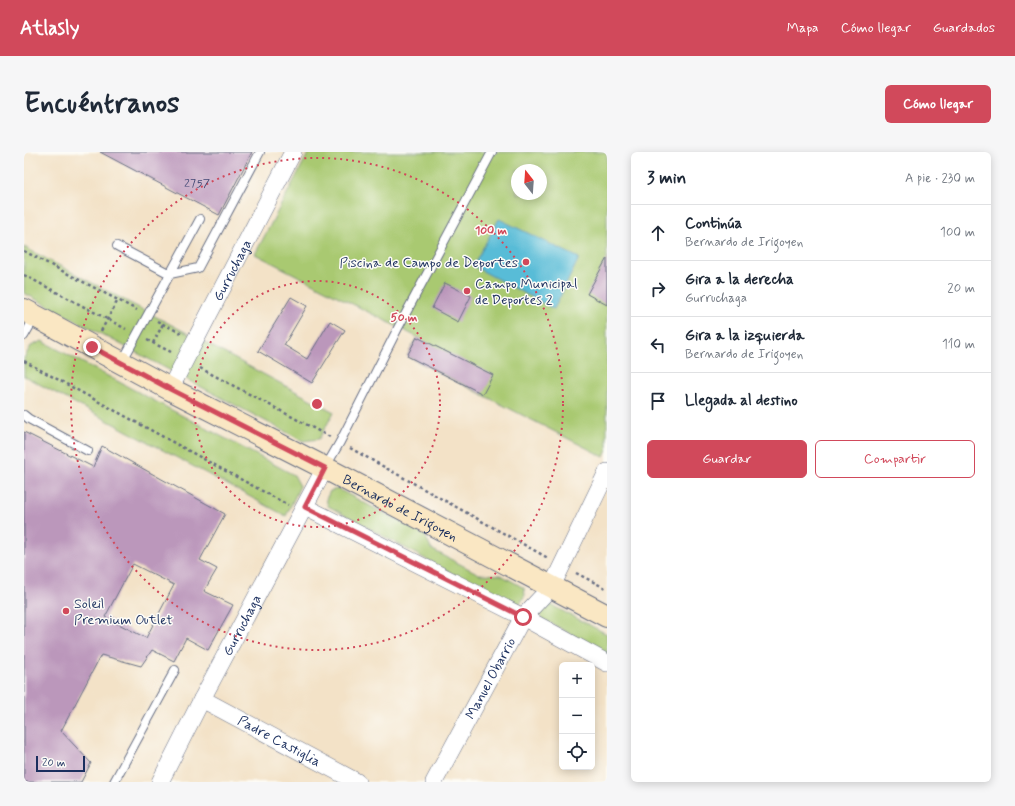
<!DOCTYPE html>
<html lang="es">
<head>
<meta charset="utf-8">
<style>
	:root { --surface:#fff; --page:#f6f6f7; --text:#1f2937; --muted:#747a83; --line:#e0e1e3; --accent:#d1495b }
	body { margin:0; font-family:Mynerve,sans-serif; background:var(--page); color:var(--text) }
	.controls { position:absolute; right:12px; bottom:12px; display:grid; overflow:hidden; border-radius:6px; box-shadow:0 2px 10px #0003 }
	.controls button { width:36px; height:36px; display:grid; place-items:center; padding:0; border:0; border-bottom:1px solid var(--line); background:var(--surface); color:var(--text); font:20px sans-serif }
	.compass { position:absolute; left:487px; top:12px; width:36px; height:36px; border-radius:50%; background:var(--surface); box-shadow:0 2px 10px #0003; rotate:343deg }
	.scale { position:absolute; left:12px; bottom:10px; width:49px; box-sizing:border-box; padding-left:4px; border:2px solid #1b2f5e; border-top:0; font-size:11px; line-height:14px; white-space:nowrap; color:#1b2f5e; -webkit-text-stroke:3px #fdfcf7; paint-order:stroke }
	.stop { position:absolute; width:12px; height:12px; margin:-9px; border:3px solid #d1495b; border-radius:50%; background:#fff }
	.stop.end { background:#d1495b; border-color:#fff; box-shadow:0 1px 4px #0008 }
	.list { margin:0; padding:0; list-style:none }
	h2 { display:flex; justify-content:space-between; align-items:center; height:52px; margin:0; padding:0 16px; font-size:17px }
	h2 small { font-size:13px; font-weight:400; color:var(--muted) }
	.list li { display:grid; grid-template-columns:26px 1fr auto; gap:12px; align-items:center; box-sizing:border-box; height:56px; padding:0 16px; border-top:1px solid var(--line) }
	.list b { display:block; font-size:15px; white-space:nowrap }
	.list p { margin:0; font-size:13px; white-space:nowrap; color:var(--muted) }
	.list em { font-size:13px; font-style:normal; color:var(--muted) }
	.actions { display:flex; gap:8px; padding:12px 16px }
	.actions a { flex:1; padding:9px 0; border:1px solid var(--accent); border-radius:6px; text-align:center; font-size:14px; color:var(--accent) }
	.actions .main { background:var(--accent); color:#fff }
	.icon { flex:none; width:22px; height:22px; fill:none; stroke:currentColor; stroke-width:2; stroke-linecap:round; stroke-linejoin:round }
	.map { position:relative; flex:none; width:583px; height:630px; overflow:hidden; border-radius:6px }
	header { display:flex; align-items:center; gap:24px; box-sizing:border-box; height:56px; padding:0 20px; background:var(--accent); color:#fff }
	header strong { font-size:19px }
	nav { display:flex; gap:22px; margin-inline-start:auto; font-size:14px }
	.intro { display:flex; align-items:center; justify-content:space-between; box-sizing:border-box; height:96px; padding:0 24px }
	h1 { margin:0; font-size:28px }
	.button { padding:10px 18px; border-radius:6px; background:var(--accent); color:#fff; font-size:14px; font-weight:700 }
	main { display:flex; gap:24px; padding:0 24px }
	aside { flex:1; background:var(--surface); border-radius:6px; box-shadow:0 2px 10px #0003 }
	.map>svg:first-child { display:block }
	.green { fill:#a9c971; stroke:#627c68; fill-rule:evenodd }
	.water { fill:#59bcd7; stroke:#3a769a }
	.building { fill:#bb97bb; fill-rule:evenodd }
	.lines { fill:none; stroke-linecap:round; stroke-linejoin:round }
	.lane-casing { stroke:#676e83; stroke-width:10 }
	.street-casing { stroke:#676e83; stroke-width:18 }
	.secondary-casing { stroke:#676e83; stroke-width:24 }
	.path { stroke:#676e83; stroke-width:2.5; stroke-dasharray:3 3; stroke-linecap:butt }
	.lane { stroke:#fff; stroke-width:8 }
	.street { stroke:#fff; stroke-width:17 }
	.secondary { stroke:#fae7c3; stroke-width:22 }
	.route { stroke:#d1495b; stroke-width:5 }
	.ring { fill:none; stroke:#d1495b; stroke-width:2; stroke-dasharray:2 4 }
	.poi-dot { fill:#d1495b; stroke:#fdfcf7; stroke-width:1.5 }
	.labels { text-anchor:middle; stroke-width:3; stroke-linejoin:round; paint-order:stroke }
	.number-label { font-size:12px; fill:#434975 }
	.poi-label { font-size:14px; fill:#1b2f5e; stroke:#fdfcf7; text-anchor:start }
	.street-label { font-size:14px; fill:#1b2f5e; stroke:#fdfcf7 }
	.centre { fill:#d1495b; stroke:#fdfcf7; stroke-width:2 }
	.ring-label { font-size:12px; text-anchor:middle; font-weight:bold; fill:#d1495b; stroke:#fdfcf7; stroke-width:3; stroke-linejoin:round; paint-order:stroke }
</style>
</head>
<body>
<header>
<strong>Atlasly</strong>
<nav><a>Mapa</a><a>Cómo llegar</a><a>Guardados</a></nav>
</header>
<div class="intro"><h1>Encuéntranos</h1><a class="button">Cómo llegar</a></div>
<main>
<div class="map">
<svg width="583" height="630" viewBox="0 0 583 630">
	<rect width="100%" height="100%" fill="#fdfcf7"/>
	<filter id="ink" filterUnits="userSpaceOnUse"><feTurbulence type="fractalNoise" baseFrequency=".025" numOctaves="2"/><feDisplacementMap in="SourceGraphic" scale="8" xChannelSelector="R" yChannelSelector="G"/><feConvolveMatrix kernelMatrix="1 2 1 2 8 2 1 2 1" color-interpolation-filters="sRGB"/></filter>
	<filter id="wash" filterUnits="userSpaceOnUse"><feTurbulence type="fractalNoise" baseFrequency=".012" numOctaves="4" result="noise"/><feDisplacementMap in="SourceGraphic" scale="16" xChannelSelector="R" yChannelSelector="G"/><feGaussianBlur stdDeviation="0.9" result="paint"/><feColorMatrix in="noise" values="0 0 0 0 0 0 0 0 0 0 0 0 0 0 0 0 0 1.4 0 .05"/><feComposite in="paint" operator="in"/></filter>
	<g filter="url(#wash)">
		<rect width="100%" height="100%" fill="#f3e2c7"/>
		<!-- green -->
		<path class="green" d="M285 0H583V298L580 305 383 204 393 185 231 102ZM493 18H517V42H493Z
			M0 95 161 180 310 260 295 287 279 289 0 141Z
			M18 189 270 323 276 334 262 364 0 224V206L7 194Z
			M314 337 401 383 407 397 455 422 477 423 500 436 501 443 496 452 486 453 304 354 302 347 306 339Z
			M525 452 583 482V502L519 467 514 462 518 455Z"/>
		<!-- water -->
		<path class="water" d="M475 67 555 106 530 157 449 114Z"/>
		<g id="blocks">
			<!-- building -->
			<path class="building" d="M76 0H228L195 63Z
				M583 106V153L563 142Z
				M421 131 447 144 434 170 408 156Z
				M267 145 283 154 260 193 283 207 306 169 321 178 288 231 234 199Z
				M393 185 469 223 459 242 383 204Z
				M0 280 69 315 78 294 201 362 176 408 193 417 180 439 209 453 184 498 162 486 150 509 128 498 117 514 77 503 37 579 67 611 57 630H0ZM109 412 150 433 122 486 81 465Z"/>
		</g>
	</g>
	<g filter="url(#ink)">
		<use href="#blocks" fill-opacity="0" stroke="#676e83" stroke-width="1"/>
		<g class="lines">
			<defs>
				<path id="lane" d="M93 94 146 122 174 116 236 0
					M0 184 11 165
					M98 210 176 67
					M0 263 5 267 64 299
					M301 316 316 290 374 176 468 0
					M90 630 151 518"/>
				<g id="street">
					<path id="s1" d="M146 237 269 0"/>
					<path d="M281 355 499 465 583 511"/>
					<path id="s2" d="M178 547 333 630"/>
					<path id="s3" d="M136 630 178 547 301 316"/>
					<path id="s4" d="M410 630 499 465 528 434 583 320"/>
				</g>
				<g id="secondary">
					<path id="s5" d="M0 158 146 237 301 316 583 464"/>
				</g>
			</defs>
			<!-- lane casing -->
			<use href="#lane" class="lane-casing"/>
			<!-- street casing -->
			<use href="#street" class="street-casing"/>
			<!-- secondary casing -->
			<use href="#secondary" class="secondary-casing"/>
			<!-- path -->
			<path class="path" d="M0 99 113 158
				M0 123 102 177
				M133 169 157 181
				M77 179 94 148
				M123 188 147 200
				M129 191 139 172
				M0 209 264 353
				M176 216 306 285
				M326 296 524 406
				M552 421 583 437"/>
			<!-- lane -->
			<use href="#lane" class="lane"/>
			<!-- street -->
			<use href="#street" class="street"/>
			<!-- secondary -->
			<use href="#secondary" class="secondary"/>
		</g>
	</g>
	<g class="lines" filter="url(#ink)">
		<!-- route -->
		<path class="route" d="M68 195 146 237 301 316 281 355 499 465"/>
	</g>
	<!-- distance rings -->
	<g class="ring">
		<circle cx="293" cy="252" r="123"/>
		<circle cx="293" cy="252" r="246"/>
	</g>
	<!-- markers -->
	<g class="poi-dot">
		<circle cx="502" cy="110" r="4"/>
		<circle cx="443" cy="139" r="4"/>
		<circle cx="42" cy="459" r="4"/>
	</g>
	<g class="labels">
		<!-- number labels -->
		<g class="number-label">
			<text x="173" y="35">2757</text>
		</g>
		<!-- poi labels -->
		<g class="poi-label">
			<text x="494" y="115" text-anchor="end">Piscina de Campo de Deportes</text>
			<text x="451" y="136">Campo Municipal<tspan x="451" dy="16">de Deportes 2</tspan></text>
			<text x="50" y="456">Soleil<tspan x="50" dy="16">Premium Outlet</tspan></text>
		</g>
		<!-- street labels -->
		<g class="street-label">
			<text dy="5" stroke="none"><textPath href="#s1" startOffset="134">Gurruchaga</textPath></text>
			<text dy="5" stroke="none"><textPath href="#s5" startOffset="425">Bernardo de Irigoyen</textPath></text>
			<text dy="5" stroke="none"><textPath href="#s3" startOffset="177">Gurruchaga</textPath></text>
			<text dy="5" stroke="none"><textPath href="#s4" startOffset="118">Manuel Obarrio</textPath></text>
			<text dy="5" stroke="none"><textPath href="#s2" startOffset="88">Padre Castiglia</textPath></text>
		</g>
	</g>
	<circle cx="293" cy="252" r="6" class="centre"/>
	<g class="ring-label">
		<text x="467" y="82">100 m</text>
		<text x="380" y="169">50 m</text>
	</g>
</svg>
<div class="controls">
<button>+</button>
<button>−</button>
<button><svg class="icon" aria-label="locate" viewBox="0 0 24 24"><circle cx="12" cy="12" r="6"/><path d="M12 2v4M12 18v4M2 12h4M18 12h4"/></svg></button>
</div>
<svg class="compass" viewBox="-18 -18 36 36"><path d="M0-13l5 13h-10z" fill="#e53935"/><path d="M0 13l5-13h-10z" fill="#747a83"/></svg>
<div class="scale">20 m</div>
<div class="stop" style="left:499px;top:465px"></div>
<div class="stop end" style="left:68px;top:195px"></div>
</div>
<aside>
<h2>3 min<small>A pie · 230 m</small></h2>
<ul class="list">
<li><svg class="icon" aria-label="ahead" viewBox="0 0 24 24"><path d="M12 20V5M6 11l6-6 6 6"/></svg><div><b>Continúa</b><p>Bernardo de Irigoyen</p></div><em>100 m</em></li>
<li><svg class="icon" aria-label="right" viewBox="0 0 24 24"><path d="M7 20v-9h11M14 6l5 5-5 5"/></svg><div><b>Gira a la derecha</b><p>Gurruchaga</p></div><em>20 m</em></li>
<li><svg class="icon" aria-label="left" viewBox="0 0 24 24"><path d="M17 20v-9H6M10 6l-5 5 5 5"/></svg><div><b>Gira a la izquierda</b><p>Bernardo de Irigoyen</p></div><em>110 m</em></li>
<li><svg class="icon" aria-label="arrive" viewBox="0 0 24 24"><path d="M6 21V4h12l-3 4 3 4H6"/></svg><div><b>Llegada al destino</b></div></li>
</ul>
<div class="actions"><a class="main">Guardar</a><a>Compartir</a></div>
</aside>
</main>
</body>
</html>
